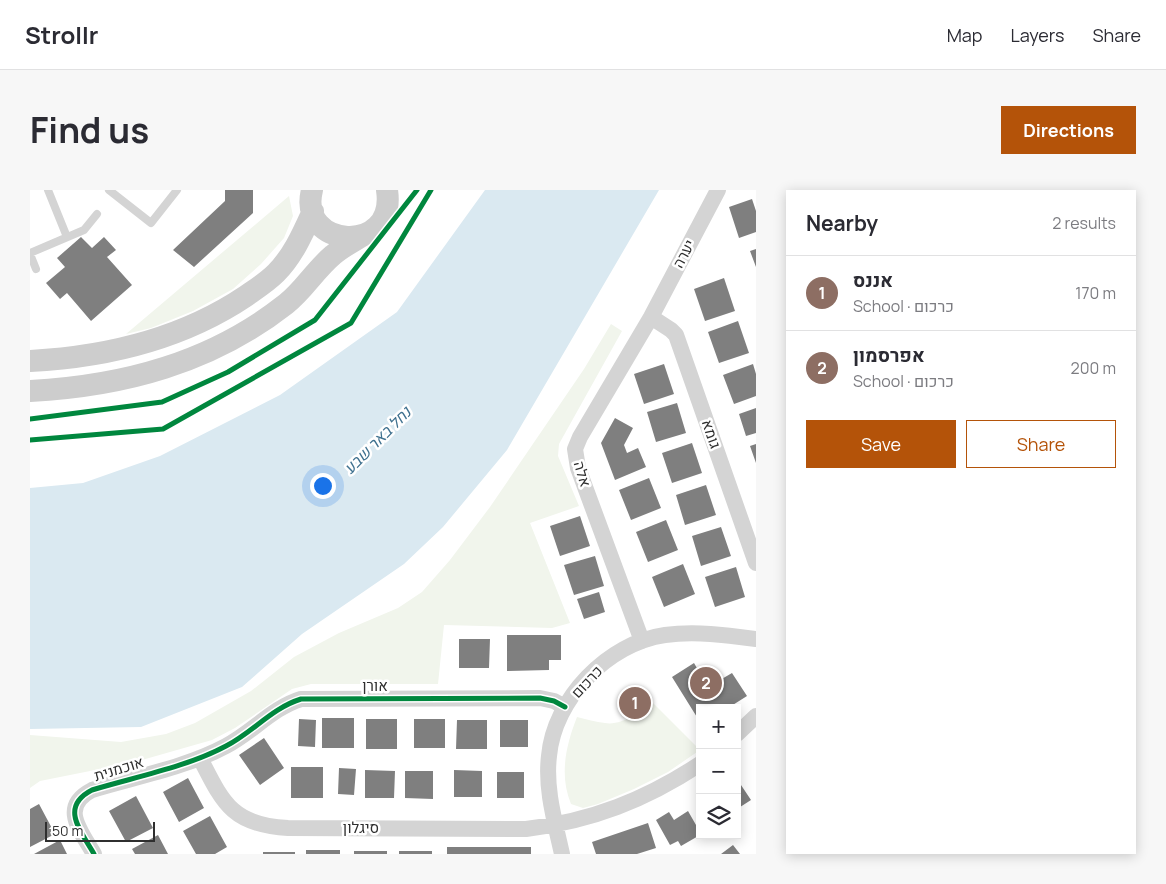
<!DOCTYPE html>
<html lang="en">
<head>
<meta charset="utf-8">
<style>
	:root { --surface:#fff; --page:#f7f7f7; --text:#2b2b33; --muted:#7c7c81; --line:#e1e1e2; --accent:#b45309 }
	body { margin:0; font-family:Manrope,Heebo,sans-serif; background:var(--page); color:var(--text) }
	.controls { position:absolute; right:15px; bottom:15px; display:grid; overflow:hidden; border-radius:0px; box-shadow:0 2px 12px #0003 }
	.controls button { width:45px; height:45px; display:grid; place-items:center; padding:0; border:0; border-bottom:1px solid var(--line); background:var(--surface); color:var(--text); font:25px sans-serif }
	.scale { position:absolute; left:15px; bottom:12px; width:110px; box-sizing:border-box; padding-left:5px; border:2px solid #2f2f2f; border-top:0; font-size:14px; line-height:18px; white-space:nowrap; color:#2f2f2f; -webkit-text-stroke:4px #fff; paint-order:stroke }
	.you { position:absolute; left:292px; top:295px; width:18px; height:18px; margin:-12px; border:4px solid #fff; border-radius:50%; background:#1a73e8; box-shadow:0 0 0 8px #1a73e833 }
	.badge { display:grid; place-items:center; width:32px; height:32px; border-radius:50%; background:var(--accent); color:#fff; font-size:16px; font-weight:700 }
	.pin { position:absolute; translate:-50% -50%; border:2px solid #fff; box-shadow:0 1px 5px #0006 }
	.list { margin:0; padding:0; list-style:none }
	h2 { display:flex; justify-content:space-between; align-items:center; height:65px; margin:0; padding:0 20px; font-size:21px }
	h2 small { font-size:16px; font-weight:400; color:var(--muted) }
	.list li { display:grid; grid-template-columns:32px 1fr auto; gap:15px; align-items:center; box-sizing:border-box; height:75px; padding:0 20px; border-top:1px solid var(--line) }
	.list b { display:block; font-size:19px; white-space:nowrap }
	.list p { margin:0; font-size:16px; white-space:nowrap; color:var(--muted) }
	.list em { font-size:16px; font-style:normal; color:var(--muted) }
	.actions { display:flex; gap:10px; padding:15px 20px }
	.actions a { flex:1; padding:11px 0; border:1px solid var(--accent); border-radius:0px; text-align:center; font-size:18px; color:var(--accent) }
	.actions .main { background:var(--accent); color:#fff }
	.icon { flex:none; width:28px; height:28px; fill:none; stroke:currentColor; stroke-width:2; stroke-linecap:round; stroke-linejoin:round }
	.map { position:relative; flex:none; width:726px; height:664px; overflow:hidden; border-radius:0px }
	header { display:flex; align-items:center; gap:30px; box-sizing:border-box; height:70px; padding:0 25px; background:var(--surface); border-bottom:1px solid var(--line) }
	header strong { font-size:24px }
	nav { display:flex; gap:28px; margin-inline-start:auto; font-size:18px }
	.intro { display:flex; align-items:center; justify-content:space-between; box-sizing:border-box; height:120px; padding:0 30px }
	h1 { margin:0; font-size:35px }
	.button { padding:12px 22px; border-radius:0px; background:var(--accent); color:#fff; font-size:18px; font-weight:700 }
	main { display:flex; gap:30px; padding:0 30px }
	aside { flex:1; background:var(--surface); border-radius:0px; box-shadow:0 2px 12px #0003 }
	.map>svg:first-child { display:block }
	.green { fill:#f1f5ec }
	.water { fill:#dae9f1 }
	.building { fill:#7f7f7f }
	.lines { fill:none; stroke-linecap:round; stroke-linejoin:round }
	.service { stroke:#d4d4d4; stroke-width:8 }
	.minor { stroke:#d4d4d4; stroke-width:16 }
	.secondary { stroke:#cdcdcd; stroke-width:22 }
	.cycleway-casing { stroke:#fff; stroke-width:8 }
	.cycleway { stroke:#00873e; stroke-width:5 }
	.labels { text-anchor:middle; stroke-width:5; stroke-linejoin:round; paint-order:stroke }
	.street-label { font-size:15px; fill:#2f2f2f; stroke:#fff }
	.water-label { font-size:16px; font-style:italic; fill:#3f718f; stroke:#fff }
</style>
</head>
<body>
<header>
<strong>Strollr</strong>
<nav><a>Map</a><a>Layers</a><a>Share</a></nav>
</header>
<div class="intro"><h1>Find us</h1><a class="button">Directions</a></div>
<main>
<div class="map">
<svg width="726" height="664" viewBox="0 0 726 664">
	<rect width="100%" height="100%" fill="#fff"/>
	<!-- green -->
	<path class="green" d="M259 6 263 26 254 48 231 74 203 99 163 121 121 138 96 144Z
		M581 134 592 141 529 254 528 266 549 316 500 333 540 433 522 438 414 435 408 494H281L262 499 205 538 182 550 105 572 10 591 0 598V545L91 552 136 544 165 533 221 501 264 467 309 443 368 418 392 402 420 370 460 317 554 179Z
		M623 513 670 560 638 582 604 599 568 614 553 618 541 614C529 585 536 555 547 527 556 529 566 532 575 533 591 536 611 522 623 513Z"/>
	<!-- water -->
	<path class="water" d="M455 0H629L477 260 413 337 374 374 272 444 212 497 111 537 0 539V298L53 293 130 266 250 205 367 122Z"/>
	<!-- building -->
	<path class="building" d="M195 0H223V23L164 77 143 60 195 11Z
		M722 9 726 21V42L709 48 699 17Z
		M51 47 62 58 74 47 86 60 77 67 102 95 61 131 37 103 30 109 16 93 35 77 27 68Z
		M726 59V77L720 61Z
		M694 88 705 121 675 131 664 99Z
		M708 131 719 163 689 173 678 142Z
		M634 174 644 204 614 214 604 184Z
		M723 174 726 184V206L704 214 693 185Z
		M647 213 656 243 626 252 617 222Z
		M726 218V243L716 246 709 224Z
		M585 228 603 238 594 255 597 263 608 258 616 277 585 290 571 253Z
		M662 253 672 283 642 293 632 263Z
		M726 254V273L720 256Z
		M619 288 631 318 601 330 589 300Z
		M676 295 686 325 655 335 646 305Z
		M550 326 560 356 530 366 520 336Z
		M636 330 648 360 618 372 606 342Z
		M691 337 701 366 671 376 662 346Z
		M565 366 574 396 544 405 534 375Z
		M653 374 665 404 634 417 622 387Z
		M706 377 715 407 685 417 675 387Z
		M569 402 575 422 554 429 547 409Z
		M477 445H531V470H519V480L477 481Z
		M429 449H460L459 478H429Z
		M664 473 678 497 702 483 717 506 698 518H670V532L642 487Z
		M292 528H324V558H292Z
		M269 529 286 530 285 557 268 556Z
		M336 529H367V559H336Z
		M384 529H415V558H384Z
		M427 530H457V559H426Z
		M470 530H498V557H470Z
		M234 548 254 578 230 595 209 565Z
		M261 577H293V608H261Z
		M309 578 326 579 324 605 308 604Z
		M335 580 365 581 364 608H335Z
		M424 580 452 581V607H424Z
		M375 581H403V609L375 608Z
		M467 582H494V608H467Z
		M158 588 174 618 149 632 133 602Z
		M707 589 721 610 707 619Z
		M106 606 123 638 96 652 79 621Z
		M9 614 25 644 0 657V619Z
		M658 621 670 642V645L651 656 648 651 640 655 626 630 639 622 644 630Z
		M180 626 197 657 185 664H166L153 641Z
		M618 633 626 658 607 664H566L562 652Z
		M128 645 138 664H105L102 659Z
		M30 650 37 664H4Z
		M703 655 710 664H691Z
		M417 657H501V664H417Z
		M276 660H310V664H276Z
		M324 661H357V664H324Z
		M369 661H402V664H369Z
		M233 662H265V664H233Z"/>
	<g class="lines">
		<!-- service -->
		<path class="service" d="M18 0 37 47
			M79 0 121 33 147 0
			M0 63 54 40 67 24
			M0 64 6 79"/>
		<!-- minor -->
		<path class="minor" d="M621 127 641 140 646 145 726 373
			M612 451 548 278 545 259 550 247 621 127 688 0
			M707 544 726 526
			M170 568C193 613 202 635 258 638L496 639C562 631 615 610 670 574
			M64 664C51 641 29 617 62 600 105 587 157 577 196 556 223 542 242 518 271 509L510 508 524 511 535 517
			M532 664C525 632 515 599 519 566 524 509 578 453 635 445 665 441 696 445 726 449"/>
		<!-- secondary -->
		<path class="secondary" d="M282 0C267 59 367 66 357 0
			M0 171C76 167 152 149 216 106 226 99 237 92 246 83 263 66 273 43 283 21
			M0 201C93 196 181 173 256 114 274 100 285 80 303 65 311 58 322 52 332 46"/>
		<defs>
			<path id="cycleway" d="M0 229 132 212 198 182 285 130 387 0
				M0 250 133 239 321 133 401 0
				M64 664C51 641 29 617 62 600 105 587 157 577 196 556 223 542 242 518 271 509L510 508 524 511 535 517"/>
		</defs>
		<!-- cycleway casing -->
		<use href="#cycleway" class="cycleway-casing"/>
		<!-- cycleway -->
		<use href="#cycleway" class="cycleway"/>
	</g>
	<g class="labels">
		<!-- street labels -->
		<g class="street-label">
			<text transform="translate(654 64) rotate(-62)" y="5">יערה</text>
			<text transform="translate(681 244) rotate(71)" y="5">גומא</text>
			<text transform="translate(552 284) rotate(73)" y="5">אלה</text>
			<text transform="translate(557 492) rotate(-47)" y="5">כרכום</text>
			<text x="345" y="501">אורן</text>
			<text transform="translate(89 579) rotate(-17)" y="5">אוכמנית</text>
			<text x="331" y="643">סיגלון</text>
		</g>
		<!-- water labels -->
		<g class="water-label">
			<text transform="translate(347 250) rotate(-45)" y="6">נחל באר שבע</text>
		</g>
	</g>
</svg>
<div class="controls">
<button>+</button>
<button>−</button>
<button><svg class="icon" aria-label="layers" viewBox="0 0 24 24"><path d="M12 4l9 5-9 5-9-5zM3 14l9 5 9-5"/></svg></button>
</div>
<div class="scale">50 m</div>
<div class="you"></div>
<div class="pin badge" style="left:605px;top:513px;background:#8d6e63">1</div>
<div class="pin badge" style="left:676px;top:493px;background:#8d6e63">2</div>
</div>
<aside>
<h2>Nearby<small>2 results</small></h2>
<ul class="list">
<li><span class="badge" style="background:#8d6e63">1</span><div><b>אננס</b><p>School · כרכום</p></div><em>170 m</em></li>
<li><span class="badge" style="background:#8d6e63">2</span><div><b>אפרסמון</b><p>School · כרכום</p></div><em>200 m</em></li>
</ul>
<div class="actions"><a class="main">Save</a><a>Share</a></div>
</aside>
</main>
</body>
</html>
